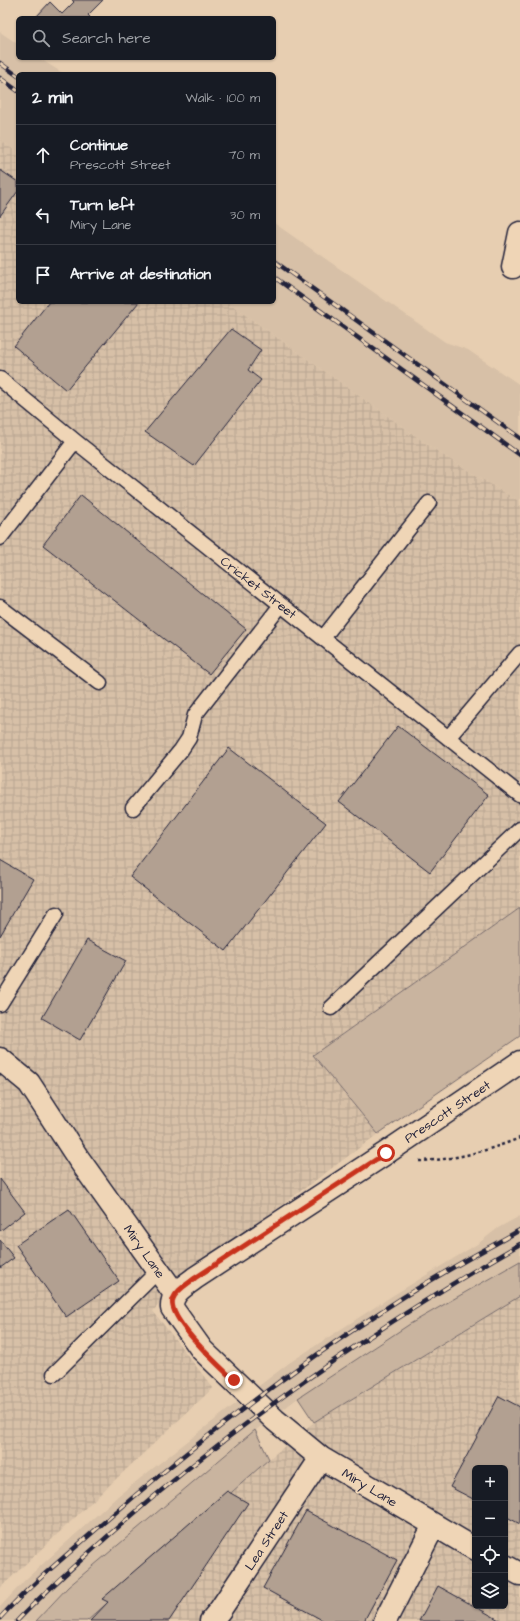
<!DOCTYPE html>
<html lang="en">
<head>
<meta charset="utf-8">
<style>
	:root { --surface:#171b24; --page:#242831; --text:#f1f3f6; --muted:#9ea1a6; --line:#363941 }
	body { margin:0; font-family:"Architects Daughter",sans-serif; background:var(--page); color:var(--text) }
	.controls { position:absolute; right:12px; bottom:12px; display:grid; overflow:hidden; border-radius:6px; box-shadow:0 1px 3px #0004 }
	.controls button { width:36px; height:36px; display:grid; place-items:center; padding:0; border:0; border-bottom:1px solid var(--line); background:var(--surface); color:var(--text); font:20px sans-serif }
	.stop { position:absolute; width:12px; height:12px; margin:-9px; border:3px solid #c8321e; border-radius:50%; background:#fff }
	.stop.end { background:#c8321e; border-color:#fff; box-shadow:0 1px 4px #0008 }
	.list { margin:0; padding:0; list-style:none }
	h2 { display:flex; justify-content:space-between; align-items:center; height:52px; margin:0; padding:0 16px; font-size:17px }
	h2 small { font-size:13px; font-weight:400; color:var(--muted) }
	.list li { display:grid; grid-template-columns:26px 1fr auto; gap:12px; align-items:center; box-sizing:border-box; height:60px; padding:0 16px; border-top:1px solid var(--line) }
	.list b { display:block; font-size:15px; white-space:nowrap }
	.list p { margin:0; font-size:13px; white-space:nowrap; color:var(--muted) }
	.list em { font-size:13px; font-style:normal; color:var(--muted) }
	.icon { flex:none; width:22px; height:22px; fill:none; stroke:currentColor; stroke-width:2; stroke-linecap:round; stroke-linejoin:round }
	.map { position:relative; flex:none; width:520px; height:1621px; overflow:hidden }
	.search { position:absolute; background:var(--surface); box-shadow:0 1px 3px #0004; left:16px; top:16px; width:260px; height:44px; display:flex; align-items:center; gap:10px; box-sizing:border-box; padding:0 14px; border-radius:6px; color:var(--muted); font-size:15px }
	.panel { position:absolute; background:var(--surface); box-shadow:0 1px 3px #0004; left:16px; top:72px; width:260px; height:232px; border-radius:6px }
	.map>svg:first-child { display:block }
	.built { fill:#d7c0a7 }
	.industrial { fill:url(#industrial-grid); fill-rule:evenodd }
	.grass { fill:#c9b49f; stroke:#766b6d }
	.building { fill:#b2a091; stroke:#22223b }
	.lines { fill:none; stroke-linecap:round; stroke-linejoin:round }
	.service-casing { stroke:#22223b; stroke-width:17 }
	.minor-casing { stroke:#22223b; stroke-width:25 }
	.path { stroke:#22223b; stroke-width:2.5; stroke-dasharray:3 3; stroke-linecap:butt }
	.service { stroke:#efd5b6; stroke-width:14 }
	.minor { stroke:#efd5b6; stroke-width:22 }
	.rail-casing { stroke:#22223b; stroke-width:4.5 }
	.rail { stroke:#efd5b6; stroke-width:3; stroke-dasharray:9; stroke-linecap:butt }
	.route { stroke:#c8321e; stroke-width:5 }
	.labels { text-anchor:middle; stroke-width:4; stroke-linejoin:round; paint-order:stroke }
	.street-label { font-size:13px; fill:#22223b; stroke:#efd5b6 }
</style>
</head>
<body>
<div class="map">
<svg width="520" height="1621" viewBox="0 0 520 1621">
	<defs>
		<pattern id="industrial-grid" width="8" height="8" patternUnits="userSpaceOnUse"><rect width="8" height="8" fill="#d7c0a7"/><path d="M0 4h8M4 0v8" fill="none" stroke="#b8a591"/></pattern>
	</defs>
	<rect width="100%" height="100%" fill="#e7ceb1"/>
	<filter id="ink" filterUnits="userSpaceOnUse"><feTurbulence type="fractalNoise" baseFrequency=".025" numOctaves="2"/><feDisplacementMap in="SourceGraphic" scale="8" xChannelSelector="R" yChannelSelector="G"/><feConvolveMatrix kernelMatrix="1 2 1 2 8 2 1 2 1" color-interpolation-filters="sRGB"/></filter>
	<g filter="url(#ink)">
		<!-- built -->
		<path class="built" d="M0 32 18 44V58H39L64 74H18V153L0 140Z
			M274 223 445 342 468 350 520 385V502L441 454 227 302H274Z
			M520 1216V1296L314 1422 298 1398 256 1430 269 1459 87 1621H0V1607L25 1580 119 1495 221 1415 289 1363 392 1296 479 1243 498 1228Z"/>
		<!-- industrial -->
		<path class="industrial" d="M0 140 18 153V302H227L441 454 520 502V908L313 1055 378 1134 181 1280 153 1311 213 1388 0 1588Z
			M520 1296V1621H87L269 1459 314 1422ZM475 1468H505V1606H475Z"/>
		<!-- grass -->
		<path class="grass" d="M520 908V1036L378 1134 313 1055Z
			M520 1261V1296L314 1422 298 1398 410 1324Z
			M255 1430 269 1459 87 1621H36L68 1587Z"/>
		<!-- building -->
		<path class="building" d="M72 0H103L88 15 90 17 89 18H37L36 17 50 2 62 14 74 2Z
			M0 170 18 182V191L0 216Z
			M49 302H139L66 390 14 346Z
			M231 329 261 350 248 370 261 380 194 466 145 432Z
			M81 495 246 629 209 674 43 545Z
			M398 726 489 795 430 872 339 802Z
			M229 748 326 823 226 951 130 877Z
			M0 860 33 879 0 936Z
			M87 940 126 961 80 1040 42 1018Z
			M0 1179 25 1212 0 1231Z
			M69 1209 119 1281 66 1317 16 1245Z
			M0 1240 14 1258 0 1268Z
			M499 1396 520 1407V1524L505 1516V1468H475V1500L450 1487Z
			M227 1491 248 1503 169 1621H90L108 1602 102 1599Z
			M306 1511 397 1560 364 1621H324L263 1588Z
			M438 1586 501 1621H419Z"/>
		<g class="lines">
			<defs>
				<path id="service" d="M0 379 75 441 520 795
					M0 538 75 441
					M0 607 100 683
					M323 638 429 503
					M448 738 520 653
					M133 808 181 750 189 738 195 715 281 605
					M0 1004 56 914
					M331 1008 520 829
					M54 1374 158 1271"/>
				<path id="minor" d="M513 267 520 233
					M0 1059 29 1083 78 1158 175 1294
					M475 1549 321 1458 275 1420 202 1350 172 1308C171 1292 184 1287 195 1278L386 1153 520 1062
					M505 1566 520 1574
					M211 1621 220 1610 321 1458
					M385 1621 434 1525"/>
			</defs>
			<!-- service casing -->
			<use href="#service" class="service-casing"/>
			<!-- minor casing -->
			<use href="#minor" class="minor-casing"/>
			<!-- path -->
			<path class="path" d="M419 1161C455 1160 487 1151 520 1138"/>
			<!-- service -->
			<use href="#service" class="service"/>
			<!-- minor -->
			<use href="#minor" class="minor"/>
			<defs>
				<path id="rail" d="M0 63 18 76
					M0 78 18 91
					M274 261 520 438
					M274 277 520 455
					M0 1618C31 1584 67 1555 101 1525 189 1448 283 1375 382 1311 426 1281 474 1256 520 1230
					M17 1621C48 1588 83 1558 117 1528 241 1420 377 1326 520 1244"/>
			</defs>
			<!-- rail casing -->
			<use href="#rail" class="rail-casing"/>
			<!-- rail -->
			<use href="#rail" class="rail"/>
		</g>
	</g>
	<g class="lines" filter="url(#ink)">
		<!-- route -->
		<path class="route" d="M234 1380C220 1367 166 1317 173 1299 176 1290 188 1284 195 1278L386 1153"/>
	</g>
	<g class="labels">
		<!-- street labels -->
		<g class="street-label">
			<text transform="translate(259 587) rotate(38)" y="5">Cricket Street</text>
			<text transform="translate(447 1111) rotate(-34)" y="5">Prescott Street</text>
			<text transform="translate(145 1251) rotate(55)" y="5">Miry Lane</text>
			<text transform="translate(370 1487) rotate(31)" y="5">Miry Lane</text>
			<text transform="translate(266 1540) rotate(-57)" y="5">Lea Street</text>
		</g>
	</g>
</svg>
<div class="controls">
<button>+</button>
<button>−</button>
<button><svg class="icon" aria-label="locate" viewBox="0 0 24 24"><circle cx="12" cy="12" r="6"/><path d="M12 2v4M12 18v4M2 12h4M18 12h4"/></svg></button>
<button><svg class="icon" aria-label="layers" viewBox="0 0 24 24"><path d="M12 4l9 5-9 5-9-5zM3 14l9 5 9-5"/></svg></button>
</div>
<div class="stop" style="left:386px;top:1153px"></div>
<div class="stop end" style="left:234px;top:1380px"></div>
<div class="search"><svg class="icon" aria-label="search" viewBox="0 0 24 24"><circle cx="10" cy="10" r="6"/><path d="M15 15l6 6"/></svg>Search here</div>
<section class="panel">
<h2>2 min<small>Walk · 100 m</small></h2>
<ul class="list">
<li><svg class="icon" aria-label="ahead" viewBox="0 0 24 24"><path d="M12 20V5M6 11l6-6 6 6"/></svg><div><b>Continue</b><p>Prescott Street</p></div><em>70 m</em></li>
<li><svg class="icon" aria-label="left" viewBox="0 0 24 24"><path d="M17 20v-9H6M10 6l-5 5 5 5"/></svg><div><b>Turn left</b><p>Miry Lane</p></div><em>30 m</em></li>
<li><svg class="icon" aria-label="arrive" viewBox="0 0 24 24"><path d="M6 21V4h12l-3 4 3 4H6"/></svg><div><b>Arrive at destination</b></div></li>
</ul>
</section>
</div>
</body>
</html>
